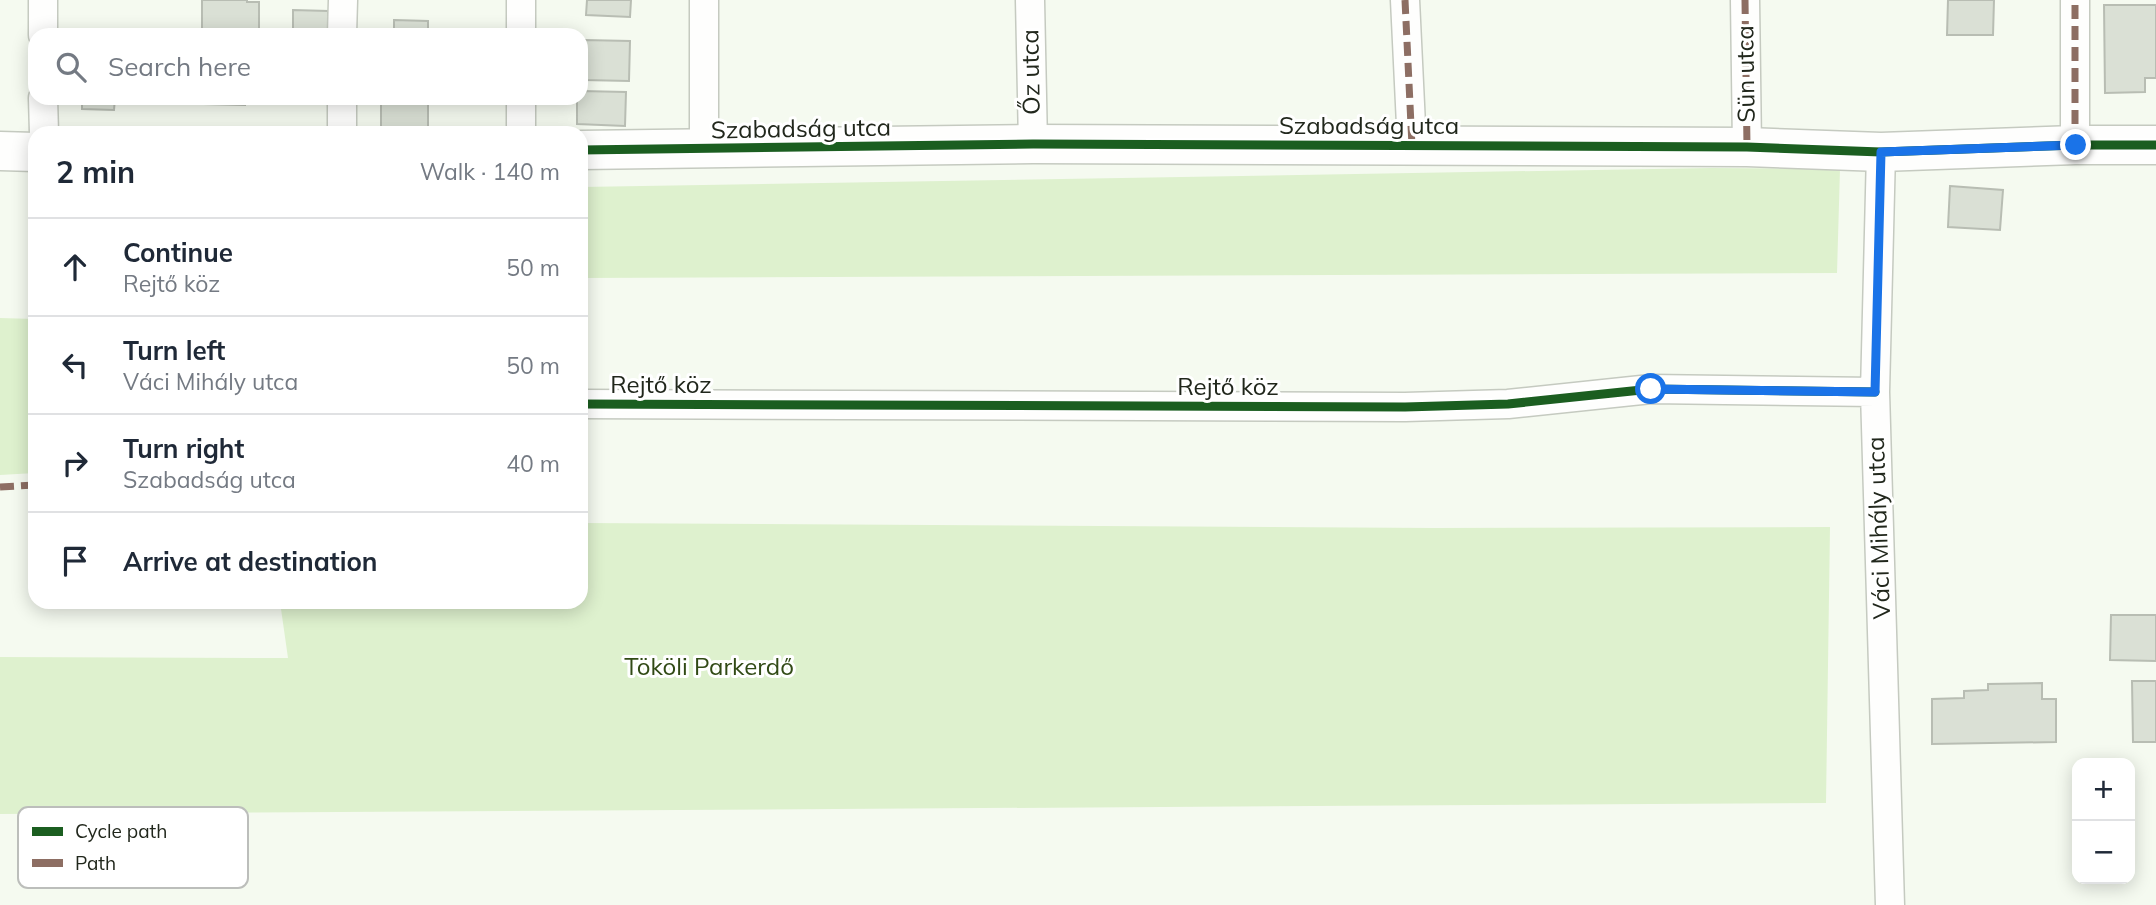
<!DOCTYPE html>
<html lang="en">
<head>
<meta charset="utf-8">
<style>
	:root { --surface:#fff; --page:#f6f6f7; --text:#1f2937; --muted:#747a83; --line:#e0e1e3 }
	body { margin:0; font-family:Mulish,sans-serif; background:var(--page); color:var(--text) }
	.controls { position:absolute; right:21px; bottom:21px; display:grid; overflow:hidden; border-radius:14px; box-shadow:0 4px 18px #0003 }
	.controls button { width:63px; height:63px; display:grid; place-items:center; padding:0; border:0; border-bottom:2px solid var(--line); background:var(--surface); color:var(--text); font:35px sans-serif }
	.stop { position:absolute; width:21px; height:21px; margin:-16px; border:5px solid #1a73e8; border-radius:50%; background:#fff }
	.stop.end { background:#1a73e8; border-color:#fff; box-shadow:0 2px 7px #0008 }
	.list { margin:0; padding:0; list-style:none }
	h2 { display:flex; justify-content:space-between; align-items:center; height:91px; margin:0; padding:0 28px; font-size:30px }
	h2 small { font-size:23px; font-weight:400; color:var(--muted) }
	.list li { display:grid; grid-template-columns:46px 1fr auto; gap:21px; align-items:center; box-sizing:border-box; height:98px; padding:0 28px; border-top:2px solid var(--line) }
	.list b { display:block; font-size:26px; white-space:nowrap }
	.list p { margin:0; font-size:23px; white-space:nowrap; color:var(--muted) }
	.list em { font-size:23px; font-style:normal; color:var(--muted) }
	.icon { flex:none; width:38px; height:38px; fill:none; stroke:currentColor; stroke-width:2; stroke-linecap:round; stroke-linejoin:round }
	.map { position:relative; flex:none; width:2156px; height:905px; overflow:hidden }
	.search { position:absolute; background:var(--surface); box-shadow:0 4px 18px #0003; left:28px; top:28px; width:560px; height:77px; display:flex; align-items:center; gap:18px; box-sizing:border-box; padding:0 24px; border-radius:21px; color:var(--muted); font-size:26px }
	.panel { position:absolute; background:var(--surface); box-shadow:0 4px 18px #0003; left:28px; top:126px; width:560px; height:483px; border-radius:21px }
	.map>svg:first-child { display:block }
	.green { fill:#def1ce }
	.building { fill:#dae0d5; stroke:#b8bdb3; stroke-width:2 }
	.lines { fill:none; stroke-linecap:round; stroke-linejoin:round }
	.street-casing { stroke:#c5cac0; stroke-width:31 }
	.secondary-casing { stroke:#c5cac0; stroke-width:41 }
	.street { stroke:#fefefd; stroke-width:28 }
	.secondary { stroke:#fefefd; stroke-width:38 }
	.quiet { stroke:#8d6e63; stroke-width:7; stroke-dasharray:14 7; stroke-linecap:butt }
	.cycleway-casing { stroke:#fff; stroke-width:13 }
	.cycleway { stroke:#1b5e20; stroke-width:9 }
	.route { stroke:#1a73e8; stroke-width:9 }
	.labels { text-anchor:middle; stroke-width:6; stroke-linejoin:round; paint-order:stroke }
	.street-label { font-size:24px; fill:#21271c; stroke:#fff }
	.park-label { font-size:24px; fill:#314a15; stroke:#fff }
	.key { fill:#fff; stroke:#bcbebb; stroke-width:2 }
	.key-label { font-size:19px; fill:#21271c }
</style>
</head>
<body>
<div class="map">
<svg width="2156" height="905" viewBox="0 0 2156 905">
	<rect width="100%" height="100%" fill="#f5faf0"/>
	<!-- green -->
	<path class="green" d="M1711 168 1840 169 1837 273 581 278V187Z
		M0 318 35 319V473L0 475Z
		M581 523 1434 528 1830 527 1826 803 0 814V657L288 658 280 602H581Z"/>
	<!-- building -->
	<path class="building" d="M202 0H247V2H259V35H202Z
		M587 0H631L630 17 586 15Z
		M1948 0H1994L1993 35H1947Z
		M2104 5H2156V78H2145V92L2105 93Z
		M293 10 328 11V35H293Z
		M394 20 428 21V35H394Z
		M584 40 630 41 629 81 584 80Z
		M581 91 626 92 625 126 577 124V98H581Z
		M82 98H115L114 110 82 109Z
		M204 98H245V105L204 104Z
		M394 98H428V133H381V99Z
		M445 98H498V104L445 103Z
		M1950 186 2003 190 2000 230 1948 227Z
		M2111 615H2156V661L2110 660Z
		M2132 681H2156V742H2133Z
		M2042 683V699H2056V742L1932 744V699L1964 698V691L1988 690V684Z"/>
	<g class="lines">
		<defs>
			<path id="street" d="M43 0V35
				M704 0V150
				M1030 0 1033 144
				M1405 0 1412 146
				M1745 0 1747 147
				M342 35 343 0
				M521 35V0
				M43 98 44 133
				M342 133V98
				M521 133V98
				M2075 145V0
				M1881 152 1875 392 1890 905
				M581 404 1405 407 1508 404 1651 389 1875 392"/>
			<path id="secondary" d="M581 150 1033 144 1747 147 1881 152 2075 145H2156
				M0 151 35 152"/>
		</defs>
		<!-- street casing -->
		<use href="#street" class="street-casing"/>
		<!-- secondary casing -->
		<use href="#secondary" class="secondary-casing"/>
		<!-- street -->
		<use href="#street" class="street"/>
		<!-- secondary -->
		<use href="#secondary" class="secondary"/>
		<!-- quiet -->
		<path class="quiet" d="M1405 0 1412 146
			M1745 0 1747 147
			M2075 145V0
			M0 487 35 485"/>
		<defs>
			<path id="cycleway" d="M581 150 1033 144 1747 147 1881 152 2075 145H2156
				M581 404 1405 407 1508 404 1651 389 1875 392"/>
		</defs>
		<!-- cycleway casing -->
		<use href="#cycleway" class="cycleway-casing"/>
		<!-- cycleway -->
		<use href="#cycleway" class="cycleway"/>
	</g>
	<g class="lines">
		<!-- route -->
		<path class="route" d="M1651 389 1875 392 1881 152 2076 145"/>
	</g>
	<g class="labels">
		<!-- street labels -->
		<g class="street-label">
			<text transform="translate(1031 72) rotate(-91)" y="8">Őz utca</text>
			<text transform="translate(1746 74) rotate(-91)" y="8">Sün utca</text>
			<text x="1369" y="134">Szabadság utca</text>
			<text transform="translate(801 129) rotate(-1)" y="8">Szabadság utca</text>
			<text x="661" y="393">Rejtő köz</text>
			<text x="1228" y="395">Rejtő köz</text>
			<text transform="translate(1879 528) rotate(-92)" y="8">Váci Mihály utca</text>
		</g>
		<!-- park labels -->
		<g class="park-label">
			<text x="709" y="675">Tököli Parkerdő</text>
		</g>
	</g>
	<!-- legend -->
	<rect x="18" y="807" width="230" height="81" rx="10" class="key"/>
	<rect x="32" y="827" width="31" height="9" fill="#1b5e20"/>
	<rect x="32" y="859" width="31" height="8" fill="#8d6e63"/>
	<g class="key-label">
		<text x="75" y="838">Cycle path</text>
		<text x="75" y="870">Path</text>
	</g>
</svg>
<div class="controls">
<button>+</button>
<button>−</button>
</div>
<div class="stop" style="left:1651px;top:389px"></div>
<div class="stop end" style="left:2076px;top:145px"></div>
<div class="search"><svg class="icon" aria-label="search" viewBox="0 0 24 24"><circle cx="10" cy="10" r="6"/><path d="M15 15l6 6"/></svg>Search here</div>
<section class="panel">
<h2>2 min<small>Walk · 140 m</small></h2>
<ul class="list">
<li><svg class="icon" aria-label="ahead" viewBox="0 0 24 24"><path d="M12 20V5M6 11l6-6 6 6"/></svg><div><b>Continue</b><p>Rejtő köz</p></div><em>50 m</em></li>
<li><svg class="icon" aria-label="left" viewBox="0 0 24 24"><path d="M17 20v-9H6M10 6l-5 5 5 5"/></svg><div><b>Turn left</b><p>Váci Mihály utca</p></div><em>50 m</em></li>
<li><svg class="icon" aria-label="right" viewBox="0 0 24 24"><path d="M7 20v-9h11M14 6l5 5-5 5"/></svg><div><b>Turn right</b><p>Szabadság utca</p></div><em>40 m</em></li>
<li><svg class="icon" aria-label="arrive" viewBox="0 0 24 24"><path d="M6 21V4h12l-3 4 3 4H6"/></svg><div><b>Arrive at destination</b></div></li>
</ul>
</section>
</div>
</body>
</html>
